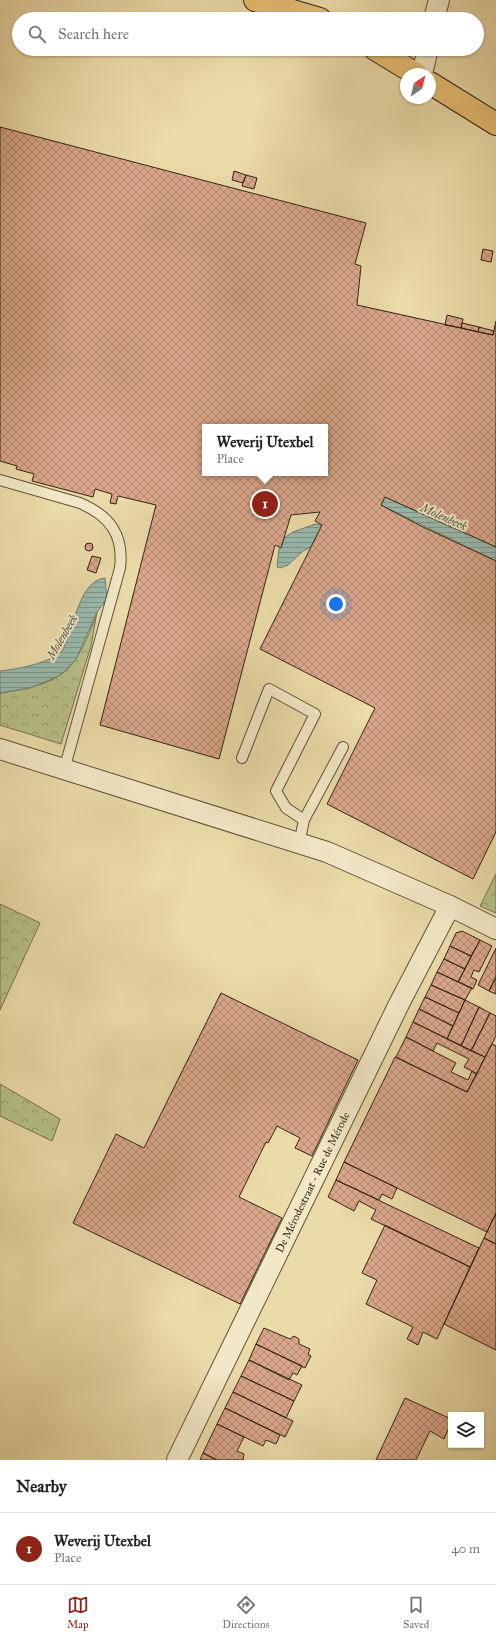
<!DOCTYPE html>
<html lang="en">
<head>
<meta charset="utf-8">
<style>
	:root { --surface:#fff; --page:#f2f2f2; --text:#222; --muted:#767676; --line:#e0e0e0; --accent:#8f2418 }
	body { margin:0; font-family:"IM FELL Great Primer",serif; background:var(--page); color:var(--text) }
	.controls { position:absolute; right:12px; bottom:12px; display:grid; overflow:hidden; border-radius:0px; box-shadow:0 1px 3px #0004 }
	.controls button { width:36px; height:36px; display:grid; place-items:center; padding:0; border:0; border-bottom:1px solid var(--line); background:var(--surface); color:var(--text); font:20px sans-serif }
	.compass { position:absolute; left:400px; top:68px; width:36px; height:36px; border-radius:50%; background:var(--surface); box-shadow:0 1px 3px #0004; rotate:35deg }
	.you { position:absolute; left:336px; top:604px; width:14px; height:14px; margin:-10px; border:3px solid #fff; border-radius:50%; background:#1a73e8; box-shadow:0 0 0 6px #1a73e833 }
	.badge { display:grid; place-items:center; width:26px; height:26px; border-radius:50%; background:var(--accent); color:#fff; font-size:13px; font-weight:700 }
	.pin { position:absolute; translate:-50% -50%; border:2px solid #fff; box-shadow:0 1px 4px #0006 }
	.popup { position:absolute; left:202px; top:424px; width:126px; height:52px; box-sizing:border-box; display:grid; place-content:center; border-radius:0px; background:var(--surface); filter:drop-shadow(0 1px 3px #0005); font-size:13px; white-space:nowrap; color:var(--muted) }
	.popup b { font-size:15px; color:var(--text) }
	.popup::after { content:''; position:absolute; left:50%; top:100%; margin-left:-8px; border:8px solid transparent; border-top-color:var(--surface) }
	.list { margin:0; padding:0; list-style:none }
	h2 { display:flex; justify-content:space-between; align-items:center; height:52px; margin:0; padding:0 16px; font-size:17px }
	h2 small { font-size:13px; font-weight:400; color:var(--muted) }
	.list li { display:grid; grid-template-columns:26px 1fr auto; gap:12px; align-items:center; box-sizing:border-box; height:72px; padding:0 16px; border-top:1px solid var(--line) }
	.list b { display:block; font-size:15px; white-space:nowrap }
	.list p { margin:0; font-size:13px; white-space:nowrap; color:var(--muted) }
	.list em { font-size:13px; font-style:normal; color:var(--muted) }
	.icon { flex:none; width:22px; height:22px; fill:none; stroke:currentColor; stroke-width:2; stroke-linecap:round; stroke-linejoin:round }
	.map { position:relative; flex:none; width:496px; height:1460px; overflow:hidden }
	.search { position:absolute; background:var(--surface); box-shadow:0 1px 3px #0004; left:12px; right:12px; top:12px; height:44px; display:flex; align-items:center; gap:10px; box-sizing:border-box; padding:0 14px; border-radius:22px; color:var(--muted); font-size:15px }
	.sheet { height:124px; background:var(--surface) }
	nav { display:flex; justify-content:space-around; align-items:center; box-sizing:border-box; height:56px; border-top:1px solid var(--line); background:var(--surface); font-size:11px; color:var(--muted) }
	nav a { display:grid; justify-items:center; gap:2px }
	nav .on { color:var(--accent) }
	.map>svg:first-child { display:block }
	.forest { fill:url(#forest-crowns); stroke:#74724c }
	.water { fill:url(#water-rules); stroke:#707e6f }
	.building { fill:url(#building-cross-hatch); stroke:#322411; fill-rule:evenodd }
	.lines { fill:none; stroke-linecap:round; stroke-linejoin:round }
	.service-casing { stroke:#605237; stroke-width:12 }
	.minor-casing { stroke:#605237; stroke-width:22 }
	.primary-casing { stroke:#322411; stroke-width:24 }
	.service { stroke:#f2e8c7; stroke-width:10 }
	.minor { stroke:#f2e8c7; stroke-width:20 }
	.primary { stroke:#e6be74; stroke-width:22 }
	.labels { text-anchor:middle; stroke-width:4; stroke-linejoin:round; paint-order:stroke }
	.street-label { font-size:11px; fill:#322411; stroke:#f2e8c7 }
	.water-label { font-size:12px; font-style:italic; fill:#515140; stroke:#f2e8c7 }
</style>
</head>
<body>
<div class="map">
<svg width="496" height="1460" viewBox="0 0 496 1460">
	<defs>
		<pattern id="forest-crowns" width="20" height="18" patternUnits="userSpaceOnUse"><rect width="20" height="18" fill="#b7c088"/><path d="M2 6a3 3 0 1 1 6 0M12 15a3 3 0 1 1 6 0" fill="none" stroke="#959c6e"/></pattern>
		<pattern id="water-rules" width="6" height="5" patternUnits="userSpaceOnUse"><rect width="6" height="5" fill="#99baae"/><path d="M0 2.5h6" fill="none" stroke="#7d978c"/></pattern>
		<pattern id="building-cross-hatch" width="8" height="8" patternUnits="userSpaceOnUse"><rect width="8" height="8" fill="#dba78c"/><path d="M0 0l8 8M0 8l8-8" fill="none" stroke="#b28871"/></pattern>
	</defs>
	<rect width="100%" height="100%" fill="#ebdba9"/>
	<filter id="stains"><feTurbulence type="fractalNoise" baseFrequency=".005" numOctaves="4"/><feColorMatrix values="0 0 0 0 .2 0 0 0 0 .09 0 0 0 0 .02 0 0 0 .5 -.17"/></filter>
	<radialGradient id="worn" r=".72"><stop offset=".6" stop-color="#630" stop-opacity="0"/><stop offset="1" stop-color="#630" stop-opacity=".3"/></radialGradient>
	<!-- forest -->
	<path class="forest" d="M97 612 91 646 61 744 0 725V693C20 690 42 687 60 675 78 664 90 632 97 612Z
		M496 874V913L480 906Z
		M0 904 40 923 0 1010Z
		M0 1084 60 1119 52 1141 0 1116Z"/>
	<!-- water -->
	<path class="water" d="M385 497 496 547V561L381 505Z
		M315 524 322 525 311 547 303 551 288 565 280 568 277 567 279 548H281L284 538 293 532Z
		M105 578 107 599 97 612 76 659 66 670 59 676 30 688 0 693V671C18 669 50 663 62 651 74 630 78 581 105 578Z"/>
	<!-- building -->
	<path class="building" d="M0 127 366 223 355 264 361 266 357 305 493 335 496 321V547L385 497 381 505 421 526 496 561V832L473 879 327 804 375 708 260 649 322 525 315 521 320 512 291 515 281 548 275 545 219 759 100 725 156 505 118 496 116 504 110 503 112 494 95 489 93 497 32 481 34 474 16 469 17 466 0 461ZM205 427H325V473H205Z
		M234 171 246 175 243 183 232 180Z
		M246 175 257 178 254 189 242 186Z
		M483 249 493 251 491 262 481 260Z
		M447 315 463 319 461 328 445 325Z
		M462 323 479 327 478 332 461 328Z
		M479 327 494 331 493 335 478 332Z
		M85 547a4 4 0 1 1 8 0a4 4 0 1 1-8 0Z
		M92 556 101 558 96 573 87 570Z
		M462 931 480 940 471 956 450 946 456 933Z
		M480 940 492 946 479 972 474 970 471 977 477 980 473 989 458 982Z
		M450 946 471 956 465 969 444 959Z
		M496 948V977L489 991 478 985Z
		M444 959 465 969 458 982 437 972Z
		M437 972 472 988 465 1000 431 985Z
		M496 977V994L489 991Z
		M431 985 465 1000 459 1013 425 997Z
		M221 993 358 1060 312 1156 295 1148 300 1138 277 1126 268 1143 266 1142 239 1197 282 1218 240 1304 73 1223 116 1134 144 1148Z
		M425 997 459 1013 453 1026 419 1009Z
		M465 1000 479 1007 461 1046 447 1039Z
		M479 1007 490 1013 471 1051 461 1046Z
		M419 1009 453 1026 447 1039 413 1022Z
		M490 1013 496 1016V1036L485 1057 471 1051Z
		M413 1022 485 1057 477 1074 464 1067 469 1059 437 1043 433 1051 406 1037Z
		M406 1037 456 1063 451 1072 468 1080 472 1071 477 1074 467 1092 396 1057Z
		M492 1044 496 1046V1213L487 1232 344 1162 395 1057 467 1092Z
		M344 1162 397 1188 392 1199 382 1194 379 1200 336 1180Z
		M336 1180 479 1248 470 1267 371 1219 376 1210 359 1201 354 1211 328 1197Z
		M496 1213V1244L484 1238Z
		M385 1225 470 1267 437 1339 423 1332 418 1345 407 1339 413 1327 366 1304 377 1280 362 1273Z
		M484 1238 496 1244V1350L444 1324Z
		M264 1328 290 1339 294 1336 299 1339V1344L310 1349 308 1354 311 1356 305 1368 256 1344Z
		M256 1344 302 1366 297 1375 293 1373 289 1380 249 1360Z
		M249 1360 302 1385 294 1401 241 1376Z
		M241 1376 294 1401 286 1418 233 1392Z
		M233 1392 293 1421 285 1437 225 1408Z
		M405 1398 451 1419V1423L444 1439 430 1431 416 1460H376Z
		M225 1408 280 1435 276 1444 266 1440 263 1446 217 1424Z
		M217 1424 244 1437 237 1451 244 1454 243 1460H217L203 1453Z
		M203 1453 217 1460H200Z"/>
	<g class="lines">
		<defs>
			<path id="service" d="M0 480 80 503C110 516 124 535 120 568L64 770
				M242 758 269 689 315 714 276 791 286 808 304 820 299 844
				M304 820 343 747"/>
			<g id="minor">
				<path d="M434 19 439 0"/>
				<path d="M422 74 428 49"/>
				<path d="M0 749 327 852 450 906 496 929"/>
				<path id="s1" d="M177 1460 399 1004 450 906"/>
			</g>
			<path id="primary" d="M255 0 320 19
				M375 49 416 74
				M430 83 496 124"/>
		</defs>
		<!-- service casing -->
		<use href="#service" class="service-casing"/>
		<!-- minor casing -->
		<use href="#minor" class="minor-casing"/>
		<!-- primary casing -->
		<use href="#primary" class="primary-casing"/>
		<!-- service -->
		<use href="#service" class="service"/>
		<!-- minor -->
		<use href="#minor" class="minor"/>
		<!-- primary -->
		<use href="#primary" class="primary"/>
	</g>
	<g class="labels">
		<!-- street labels -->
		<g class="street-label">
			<text dy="4" stroke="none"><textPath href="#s1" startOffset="309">De Mérodestraat - Rue de Mérode</textPath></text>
		</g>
		<!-- water labels -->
		<g class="water-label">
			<text transform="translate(444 517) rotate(24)" y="4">Molenbeek</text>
			<text transform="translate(62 637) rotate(-60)" y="4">Molenbeek</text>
		</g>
	</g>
	<rect width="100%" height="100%" filter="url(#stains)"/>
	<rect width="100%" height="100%" fill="url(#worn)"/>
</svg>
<div class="controls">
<button><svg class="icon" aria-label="layers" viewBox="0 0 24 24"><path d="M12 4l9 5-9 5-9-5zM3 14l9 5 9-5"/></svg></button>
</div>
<svg class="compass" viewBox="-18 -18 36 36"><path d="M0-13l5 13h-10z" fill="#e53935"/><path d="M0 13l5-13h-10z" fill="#767676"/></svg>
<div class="you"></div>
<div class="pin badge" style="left:265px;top:504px">1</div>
<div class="popup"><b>Weverij Utexbel</b>Place</div>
<div class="search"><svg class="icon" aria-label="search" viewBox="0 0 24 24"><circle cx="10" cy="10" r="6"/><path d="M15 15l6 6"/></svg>Search here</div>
</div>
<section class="sheet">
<h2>Nearby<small></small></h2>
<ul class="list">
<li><span class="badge">1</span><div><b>Weverij Utexbel</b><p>Place</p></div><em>40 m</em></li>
</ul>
</section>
<nav>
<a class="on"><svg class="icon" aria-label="map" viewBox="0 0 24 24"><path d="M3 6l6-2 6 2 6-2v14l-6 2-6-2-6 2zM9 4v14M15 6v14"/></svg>Map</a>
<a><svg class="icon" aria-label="directions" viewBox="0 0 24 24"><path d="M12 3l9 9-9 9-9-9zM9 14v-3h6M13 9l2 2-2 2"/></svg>Directions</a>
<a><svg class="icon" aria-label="saved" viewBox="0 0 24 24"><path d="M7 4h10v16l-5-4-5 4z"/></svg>Saved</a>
</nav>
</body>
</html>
